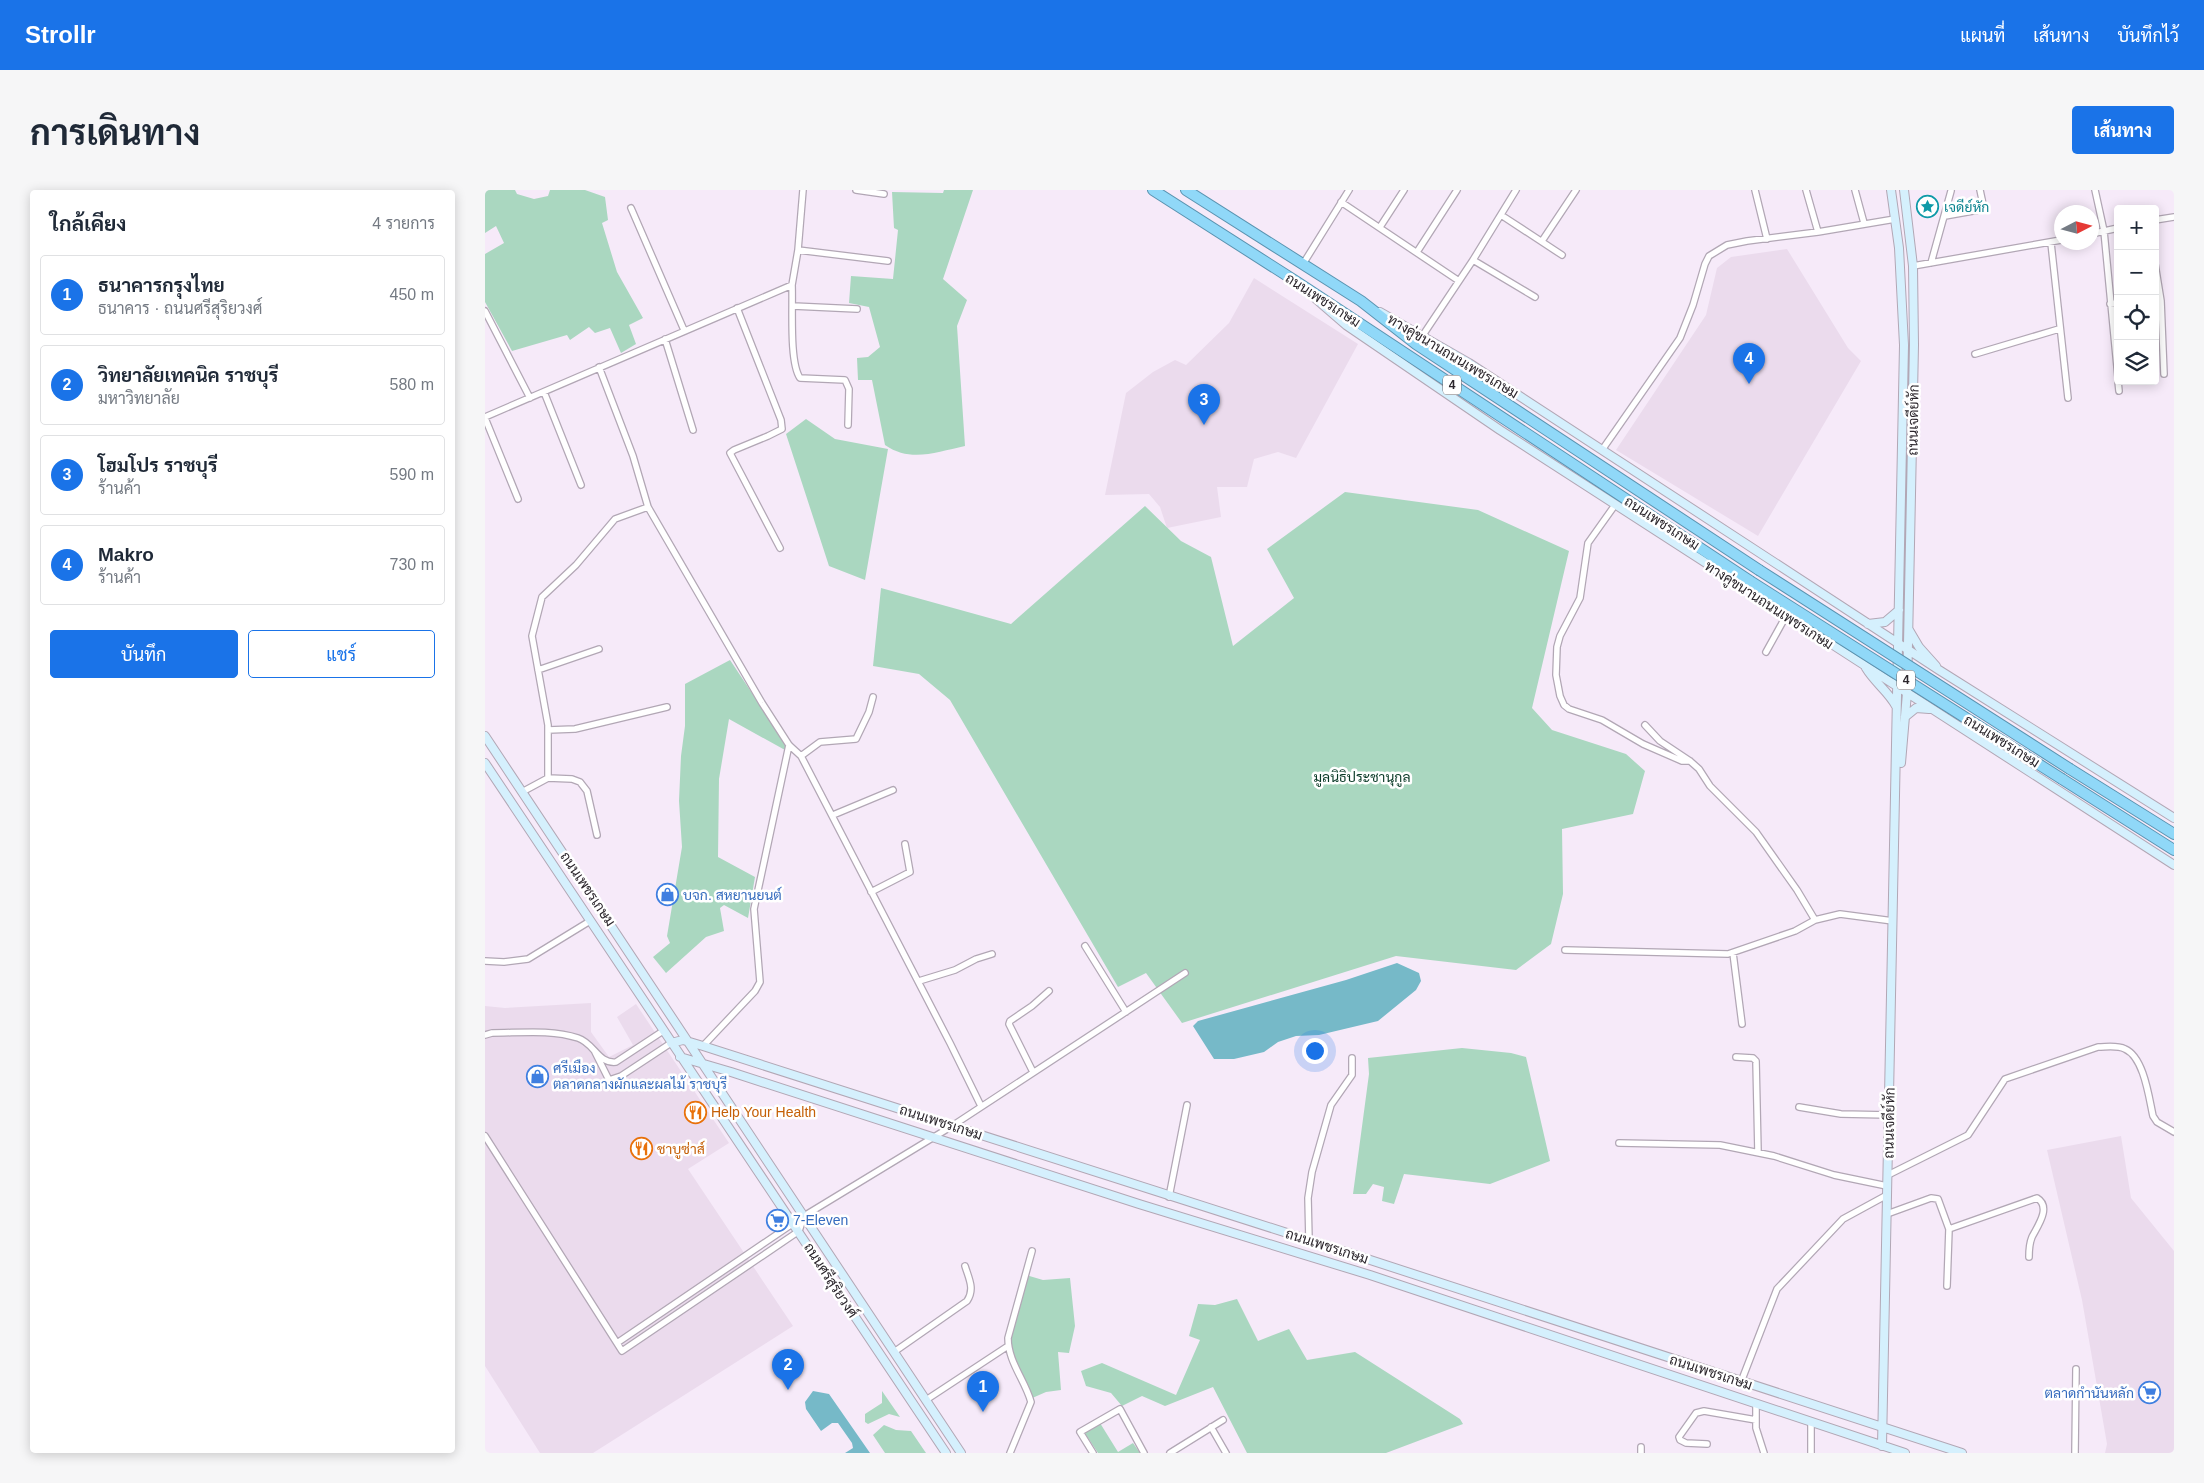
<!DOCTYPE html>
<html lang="th">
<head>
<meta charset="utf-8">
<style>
	:root { --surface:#fff; --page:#f6f6f7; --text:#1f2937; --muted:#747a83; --line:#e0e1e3; --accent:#1a73e8 }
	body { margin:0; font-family:Arial,Sarabun,sans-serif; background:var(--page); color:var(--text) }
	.controls { position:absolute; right:15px; top:15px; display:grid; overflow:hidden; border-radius:5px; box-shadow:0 2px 12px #0003 }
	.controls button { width:45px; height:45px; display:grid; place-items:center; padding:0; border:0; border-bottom:1px solid var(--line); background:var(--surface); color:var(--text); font:25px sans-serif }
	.compass { position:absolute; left:1569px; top:15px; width:45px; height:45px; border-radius:50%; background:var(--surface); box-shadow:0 2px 12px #0003; rotate:84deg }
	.you { position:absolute; left:829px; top:860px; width:18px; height:18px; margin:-12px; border:4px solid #fff; border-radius:50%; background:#1a73e8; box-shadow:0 0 0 8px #1a73e833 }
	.badge { display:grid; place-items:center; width:32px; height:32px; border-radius:50%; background:var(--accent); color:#fff; font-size:16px; font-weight:700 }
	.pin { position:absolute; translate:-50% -41px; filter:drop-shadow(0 1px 2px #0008) }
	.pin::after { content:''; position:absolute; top:26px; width:18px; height:15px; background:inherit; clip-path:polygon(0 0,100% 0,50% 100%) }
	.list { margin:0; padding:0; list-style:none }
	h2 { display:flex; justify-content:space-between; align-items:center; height:65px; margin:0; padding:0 20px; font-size:21px }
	h2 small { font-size:16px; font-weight:400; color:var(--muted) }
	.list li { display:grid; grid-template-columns:32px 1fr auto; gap:15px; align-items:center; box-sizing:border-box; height:80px; margin:0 10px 10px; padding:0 10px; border:1px solid var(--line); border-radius:5px }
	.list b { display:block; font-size:19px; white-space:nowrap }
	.list p { margin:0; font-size:16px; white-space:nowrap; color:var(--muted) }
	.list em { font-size:16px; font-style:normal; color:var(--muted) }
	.actions { display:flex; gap:10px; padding:15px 20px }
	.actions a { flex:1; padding:11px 0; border:1px solid var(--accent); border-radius:5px; text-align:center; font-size:18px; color:var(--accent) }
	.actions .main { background:var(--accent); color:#fff }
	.icon { flex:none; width:28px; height:28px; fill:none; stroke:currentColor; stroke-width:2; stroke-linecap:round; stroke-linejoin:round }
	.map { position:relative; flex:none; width:1689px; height:1263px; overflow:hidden; border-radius:5px }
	header { display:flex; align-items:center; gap:30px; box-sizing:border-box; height:70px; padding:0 25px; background:var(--accent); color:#fff }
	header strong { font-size:24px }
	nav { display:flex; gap:28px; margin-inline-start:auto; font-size:18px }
	.intro { display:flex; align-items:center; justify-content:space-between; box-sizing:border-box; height:120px; padding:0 30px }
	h1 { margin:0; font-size:35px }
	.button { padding:12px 22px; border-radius:5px; background:var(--accent); color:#fff; font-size:18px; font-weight:700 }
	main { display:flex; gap:30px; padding:0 30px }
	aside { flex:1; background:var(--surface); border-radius:5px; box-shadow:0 2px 12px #0003 }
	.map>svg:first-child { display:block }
	.commercial { fill:#ebdbed }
	.green { fill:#aad7c0 }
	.water { fill:#76b9c8 }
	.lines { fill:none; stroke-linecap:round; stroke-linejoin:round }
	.minor-casing { stroke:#b2a7b5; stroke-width:8 }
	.secondary-casing { stroke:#b2a7b5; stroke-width:10 }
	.trunk-casing { stroke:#5a93b0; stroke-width:12 }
	.minor { stroke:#fff; stroke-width:5.5 }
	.secondary { stroke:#d5f0fd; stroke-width:8 }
	.trunk { stroke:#90d8f8; stroke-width:10 }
	.trunk-bridge-casing { stroke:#5a93b0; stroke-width:12; stroke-linecap:butt }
	.trunk-bridge { stroke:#90d8f8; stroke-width:10 }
	.labels { text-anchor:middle; stroke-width:5; stroke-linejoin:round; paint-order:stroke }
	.shield { fill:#fff; stroke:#6b676b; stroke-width:1 }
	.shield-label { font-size:12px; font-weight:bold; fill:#2b262c }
	.culture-label { font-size:14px; fill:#0d838f; stroke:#fff; text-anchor:start }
	.street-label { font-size:14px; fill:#2b262c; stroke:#fff }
	.park-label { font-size:14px; fill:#093926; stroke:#fff }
	.shop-label { font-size:14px; fill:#366cbe; stroke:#fff; text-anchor:start }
	.food-label { font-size:14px; fill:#c56008; stroke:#fff; text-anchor:start }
</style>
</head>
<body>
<header>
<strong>Strollr</strong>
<nav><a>แผนที่</a><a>เส้นทาง</a><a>บันทึกไว้</a></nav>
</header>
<div class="intro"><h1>การเดินทาง</h1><a class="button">เส้นทาง</a></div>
<main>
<aside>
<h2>ใกล้เคียง<small>4 รายการ</small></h2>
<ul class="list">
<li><span class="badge">1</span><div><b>ธนาคารกรุงไทย</b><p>ธนาคาร · ถนนศรีสุริยวงศ์</p></div><em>450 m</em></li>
<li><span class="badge">2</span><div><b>วิทยาลัยเทคนิค ราชบุรี</b><p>มหาวิทยาลัย</p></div><em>580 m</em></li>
<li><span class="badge">3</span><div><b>โฮมโปร ราชบุรี</b><p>ร้านค้า</p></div><em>590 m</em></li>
<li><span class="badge">4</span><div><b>Makro</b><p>ร้านค้า</p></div><em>730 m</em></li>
</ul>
<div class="actions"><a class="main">บันทึก</a><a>แชร์</a></div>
</aside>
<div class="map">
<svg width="1689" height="1263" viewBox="0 0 1689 1263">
	<rect width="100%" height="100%" fill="#f6eaf9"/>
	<!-- commercial -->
	<path class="commercial" d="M1302 59 1363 158 1376 171 1273 346 1131 260 1221 125 1232 78 1246 67Z
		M769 88 873 154 811 268 793 262 769 269 762 297H732L736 327 682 338 675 317 664 304 620 305 641 203 668 182 690 170 701 175 744 133Z
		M106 813V842L124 867 148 855 132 827 151 814 244 953 203 979 308 1136 108 1263H55L0 1176V816L20 818Z
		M1636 946 1646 1008 1689 1061V1263H1620L1622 1254 1597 1110 1562 960Z"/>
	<!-- green -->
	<path class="green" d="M0 0H30L32 4 49 9 63 6 65 0H100L120 7 123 30 117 33 132 82 158 128 144 135 151 154 136 163 125 138 110 143 104 137 85 150 82 145 27 161 0 112V64L19 53 11 36 0 43Z
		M459 0H488L458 89 482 110 472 136 480 256C451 262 426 273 400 255L387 190H373L372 168 383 167 395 157 384 117 364 113 366 86 408 89 413 40 409 38 407 2 458 3Z
		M321 229 350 249 403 259 380 390 344 376 301 244Z
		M860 302 993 320 1084 361 1047 518 1067 540 1141 564 1160 581 1148 624 1077 639 1078 704 1066 754 1031 780 911 766 697 833 661 783 633 797 465 510 434 484 388 476 396 398 526 434 660 316 696 351 726 367 748 456 809 408 782 359Z
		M245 470 301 554 300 560 244 529 234 589 233 667 270 687 263 728 239 715 235 718 239 741 221 747 181 783 168 767 185 753 182 746 197 657 194 611 196 566 200 536V494Z
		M977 858 1026 863 1041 867 1065 971 1005 994 919 984 909 1014 897 1011 899 997 888 994 881 1004H868L884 884 883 868Z
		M541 1085 558 1090 585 1088 590 1136 584 1163 573 1162 576 1200 561 1202 545 1209 523 1156Z
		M752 1109 773 1151 804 1139 822 1170 870 1162 975 1229 978 1234 901 1263H762L728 1197 680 1216 657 1206 637 1216 626 1203 601 1196 596 1181 617 1173 691 1205 715 1150 704 1146 713 1114 730 1115Z
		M397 1201 415 1227 404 1224 383 1234 380 1232V1224L397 1213Z
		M615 1233 633 1262 648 1253 655 1263H613L599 1242Z
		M399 1235 411 1240 426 1241 441 1263H400L388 1245Z"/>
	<!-- water -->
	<path class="water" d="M912 773 934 783 936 791 931 800 893 831 834 845 811 846 793 852 779 862 749 869H729L708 836 713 831 861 790Z
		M328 1201 344 1204 385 1263H360L368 1258 367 1253 353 1233H347L336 1241 321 1219 320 1212Z"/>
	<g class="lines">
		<defs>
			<path id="minor" d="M371 0 399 4
				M1270 0 1282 49
				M1321 0 1333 42
				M1370 0 1379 33
				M1610 0 1619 41 1633 187
				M856 12 974 91
				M146 18 199 140
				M1016 25 1077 65
				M1460 26 1499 19 1495 0
				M1670 30 1689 27
				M895 37 919 0
				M1606 44 1633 38
				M1057 51 1091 0
				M1566 53 1583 208
				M313 60 403 71
				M932 62 972 0
				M988 70 1050 107
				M1446 73 1466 1
				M818 74 864 0
				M1670 74 1676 111 1679 184
				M1428 76 1576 50
				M307 95C308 116 304 172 315 188L360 190 364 199 363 235
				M1625 114 1633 113
				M308 116 372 119
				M252 118 296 230 297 239 283 246 249 260 245 263 295 358
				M0 121 45 208
				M938 145 988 70 1031 0
				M180 149 208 240
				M1490 164 1574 139
				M114 177 148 266 163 317 277 513 304 555 316 566 465 853 496 916
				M1633 191 1634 201
				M59 202 96 295
				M0 227 307 95 313 60 318 0
				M0 228 33 309
				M1117 260 1195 148 1208 115 1220 74 1224 66 1242 55 1262 51 1333 42 1410 29
				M1130 315 1103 353 1095 408 1075 446 1072 457 1071 485 1075 506 1079 515 1084 519 1117 530 1158 554 1197 571H1205
				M1281 462 1301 426
				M53 480 114 459
				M1160 535 1175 551 1205 571 1214 579 1225 596 1271 642 1312 700 1330 730
				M63 540 90 539 182 517
				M316 566 335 552 371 549 384 522 388 507
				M63 588V535L47 446 57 407 91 375 130 329 163 317
				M37 602 63 588 87 589 95 592 102 601 112 645
				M348 625 408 600
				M386 702 425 682 420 654
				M600 756 641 822
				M1080 760 1243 764 1310 741 1330 730 1355 724 1408 731
				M1248 763 1257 834
				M0 771 19 772 43 769 105 731
				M434 791 470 780 491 769 507 764
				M0 845 7 843C34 843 66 839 93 848 109 853 113 874 131 872L178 841
				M218 856 270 801 275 792 269 719 304 555
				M110 862 124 890 136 886 186 853
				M1251 867 1268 868 1271 871 1273 962
				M548 882 524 834 525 831 547 816 564 801
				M1314 917 1356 924 1404 925
				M0 946 137 1161 314 1041 319 1026
				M1134 953 1235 955 1289 966 1349 985 1402 996
				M1403 985 1483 945 1520 889 1613 857C1622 857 1632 855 1640 859 1659 867 1664 908 1668 926L1672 932 1689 942
				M684 1007 702 915
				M1402 1024 1446 1008 1453 1009 1464 1039 1462 1096
				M1464 1039 1552 1008C1567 1017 1552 1037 1547 1047 1544 1054 1544 1060 1544 1067
				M824 1050 823 1008 827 982 846 915 867 885V868
				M132 1153 319 1026 467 936 700 783
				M409 1162 482 1111C490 1099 484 1089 480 1076
				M1256 1192 1292 1099 1358 1029 1402 1005
				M441 1210 523 1156
				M1271 1214V1238L1279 1263
				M726 1237 741 1263
				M1222 1254 1201 1253 1195 1250 1194 1247 1211 1223 1219 1221 1271 1230
				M1156 1257V1263
				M525 1263 546 1212C540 1190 523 1172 523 1148L547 1061
				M608 1263 595 1242 635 1219 659 1263
				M685 1263 738 1230
				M1326 1263V1232
				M1590 1263 1591 1179"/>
			<path id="secondary" d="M831 109 861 135 1015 240 1689 675
				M895 122 984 173 1454 480 1689 628
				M1383 434 1400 432 1414 420
				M1424 440 1434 457 1451 476
				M1381 478C1390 493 1403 501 1411 516
				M1420 527 1431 518 1444 519
				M0 546 476 1263
				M0 573 461 1263
				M1416 573 1422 503 1429 155 1428 76 1419 0
				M186 853 198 850 218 856 824 1050 1477 1263
				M195 867 246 882 654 1014 885 1085 1420 1263
				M1397 1256 1419 155 1414 58 1406 0"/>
			<path id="trunk" d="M668 0 812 92 1265 391
				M701 0 876 111 931 154 1274 380
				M1585 579 1689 644
				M1577 589 1689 660"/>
		</defs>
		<!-- minor casing -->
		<use href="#minor" class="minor-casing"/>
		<!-- secondary casing -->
		<use href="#secondary" class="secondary-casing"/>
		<!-- trunk casing -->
		<use href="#trunk" class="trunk-casing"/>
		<!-- minor -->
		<use href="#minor" class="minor"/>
		<!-- secondary -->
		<use href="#secondary" class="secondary"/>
		<!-- trunk -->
		<use href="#trunk" class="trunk"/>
		<defs>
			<path id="trunk-bridge" d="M1274 380 1585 579
				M1265 391 1577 589"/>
		</defs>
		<!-- trunk-bridge casing -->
		<use href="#trunk-bridge" class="trunk-bridge-casing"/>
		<!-- trunk-bridge -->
		<use href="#trunk-bridge" class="trunk-bridge"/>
	</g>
	<!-- icons -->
	<defs>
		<symbol id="sight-ring" viewBox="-11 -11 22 22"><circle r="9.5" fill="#fff" stroke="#0f9aa8" stroke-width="1.5"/><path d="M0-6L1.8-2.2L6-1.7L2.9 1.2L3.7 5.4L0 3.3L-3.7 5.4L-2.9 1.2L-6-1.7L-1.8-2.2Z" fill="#0f9aa8"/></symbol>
		<symbol id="shop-ring" viewBox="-11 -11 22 22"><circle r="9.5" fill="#fff" stroke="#3f7fe0" stroke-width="1.5"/><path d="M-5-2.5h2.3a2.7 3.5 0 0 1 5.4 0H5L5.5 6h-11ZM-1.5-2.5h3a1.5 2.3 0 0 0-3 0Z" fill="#3f7fe0"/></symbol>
		<symbol id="restaurant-ring" viewBox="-11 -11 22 22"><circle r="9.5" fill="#fff" stroke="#e8710a" stroke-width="1.5"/><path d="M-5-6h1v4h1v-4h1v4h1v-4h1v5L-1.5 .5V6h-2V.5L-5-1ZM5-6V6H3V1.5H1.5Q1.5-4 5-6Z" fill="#e8710a"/></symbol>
		<symbol id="supermarket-ring" viewBox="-11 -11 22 22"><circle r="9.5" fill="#fff" stroke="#3f7fe0" stroke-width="1.5"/><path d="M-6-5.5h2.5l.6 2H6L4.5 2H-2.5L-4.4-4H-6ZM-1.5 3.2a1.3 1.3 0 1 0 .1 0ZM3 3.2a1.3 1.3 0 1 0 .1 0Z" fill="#3f7fe0"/></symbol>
	</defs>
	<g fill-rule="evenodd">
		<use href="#sight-ring" x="1430" y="4" width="25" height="25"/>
		<use href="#shop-ring" x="170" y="692" width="25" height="25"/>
		<use href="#shop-ring" x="40" y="874" width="25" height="25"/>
		<use href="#restaurant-ring" x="198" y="910" width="25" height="25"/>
		<use href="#restaurant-ring" x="144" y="946" width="25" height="25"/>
		<use href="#supermarket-ring" x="280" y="1018" width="25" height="25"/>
		<use href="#supermarket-ring" x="1652" y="1190" width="25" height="25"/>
	</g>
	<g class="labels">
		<!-- shield labels -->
		<g class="shield">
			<rect x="958" y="185.5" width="18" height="19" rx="4"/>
			<rect x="1412" y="480.5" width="18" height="19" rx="4"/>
		</g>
		<g class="shield-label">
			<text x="967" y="199">4</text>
			<text x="1421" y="494">4</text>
		</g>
		<!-- culture labels -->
		<g class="culture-label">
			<text x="1459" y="22">เจดีย์หัก</text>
		</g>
		<!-- street labels -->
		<g class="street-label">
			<text transform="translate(838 110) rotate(33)" y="5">ถนนเพชรเกษม</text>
			<text transform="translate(968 166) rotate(31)" y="5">ทางคู่ขนานถนนเพชรเกษม</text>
			<text transform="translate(1428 230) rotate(-89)" y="5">ถนนเจดีย์หัก</text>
			<text transform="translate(1177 333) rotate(33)" y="5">ถนนเพชรเกษม</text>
			<text transform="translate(1284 415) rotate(33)" y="5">ทางคู่ขนานถนนเพชรเกษม</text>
			<text transform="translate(1517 551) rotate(32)" y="5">ถนนเพชรเกษม</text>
			<text transform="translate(103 699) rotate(56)" y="5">ถนนเพชรเกษม</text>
			<text transform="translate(456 932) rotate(18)" y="5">ถนนเพชรเกษม</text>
			<text transform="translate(1404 933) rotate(-89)" y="5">ถนนเจดีย์หัก</text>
			<text transform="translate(842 1056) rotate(18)" y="5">ถนนเพชรเกษม</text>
			<text transform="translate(346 1090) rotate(57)" y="5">ถนนศรีสุริยวงศ์</text>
			<text transform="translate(1226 1182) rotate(18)" y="5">ถนนเพชรเกษม</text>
		</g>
		<!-- park labels -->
		<g class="park-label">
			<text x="877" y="592">มูลนิธิประชานุกูล</text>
		</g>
		<!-- shop labels -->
		<g class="shop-label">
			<text x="198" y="710">บจก. สหยานยนต์</text>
			<text x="68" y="883">ศรีเมือง<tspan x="68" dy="16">ตลาดกลางผักและผลไม้ ราชบุรี</tspan></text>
			<text x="308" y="1035">7-Eleven</text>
			<text x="1649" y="1208" text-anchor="end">ตลาดกำนันหลัก</text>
		</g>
		<!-- food labels -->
		<g class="food-label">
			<text x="226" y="927">Help Your Health</text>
			<text x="172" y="964">ชาบูซ่าส์</text>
		</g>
	</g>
</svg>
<div class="controls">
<button>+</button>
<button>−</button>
<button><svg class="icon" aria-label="locate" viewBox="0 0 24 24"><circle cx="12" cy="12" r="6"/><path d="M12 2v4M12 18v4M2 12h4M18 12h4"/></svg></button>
<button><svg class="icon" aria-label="layers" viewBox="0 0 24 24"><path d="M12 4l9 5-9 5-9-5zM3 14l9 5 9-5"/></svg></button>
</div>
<svg class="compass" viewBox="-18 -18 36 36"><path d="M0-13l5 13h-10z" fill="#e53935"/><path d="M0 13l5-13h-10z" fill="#747a83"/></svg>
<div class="you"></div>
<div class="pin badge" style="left:498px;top:1222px">1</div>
<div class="pin badge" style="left:303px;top:1200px">2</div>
<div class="pin badge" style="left:719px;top:235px">3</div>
<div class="pin badge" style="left:1264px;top:194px">4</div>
</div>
</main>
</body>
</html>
